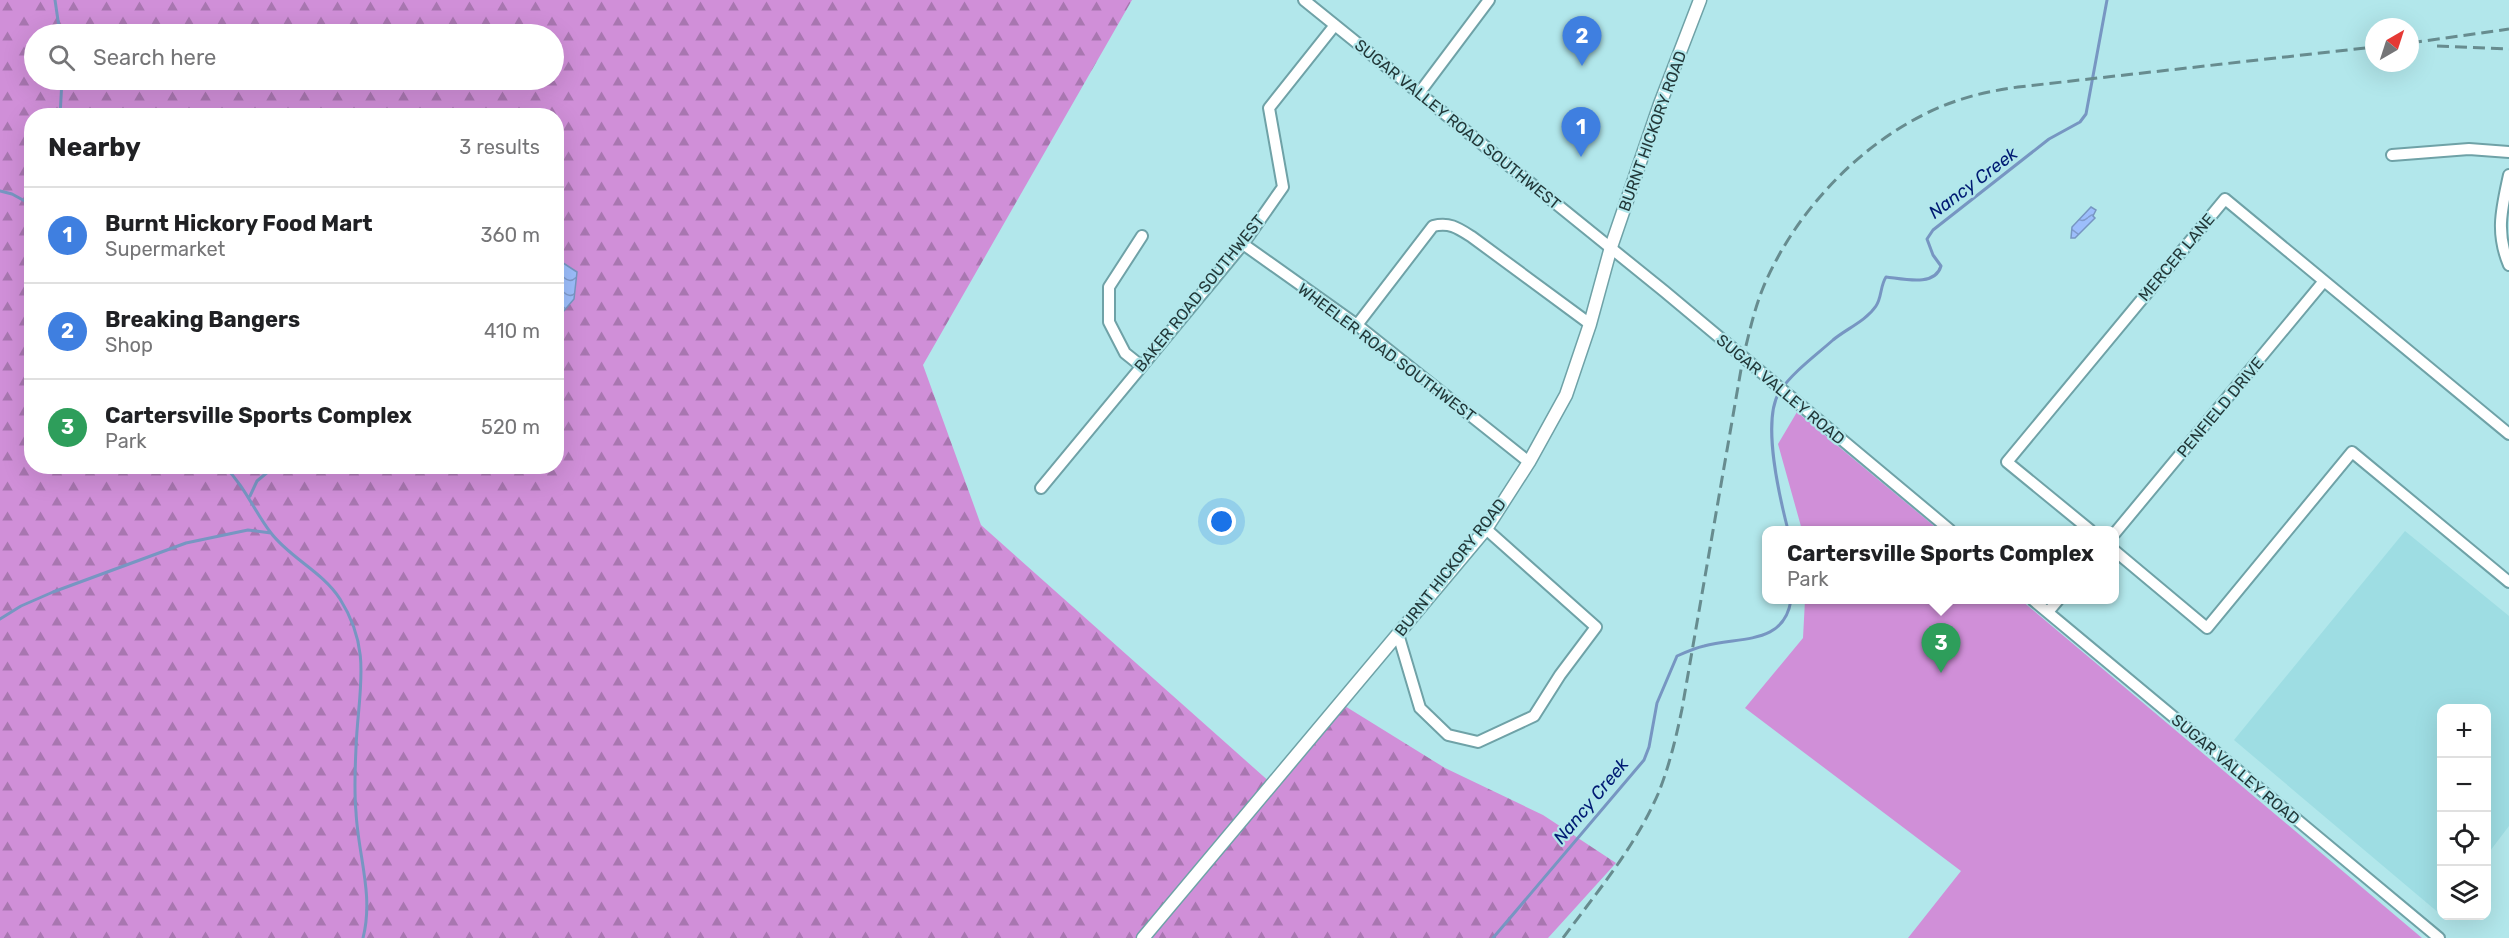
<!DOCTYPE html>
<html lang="en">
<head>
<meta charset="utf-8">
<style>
	:root { --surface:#fff; --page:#f2f2f2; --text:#202124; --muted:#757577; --line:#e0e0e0; --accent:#c4343c }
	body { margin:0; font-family:Rubik,sans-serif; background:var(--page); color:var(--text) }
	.controls { position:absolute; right:18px; bottom:18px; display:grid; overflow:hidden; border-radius:12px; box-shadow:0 6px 24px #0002 }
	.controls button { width:54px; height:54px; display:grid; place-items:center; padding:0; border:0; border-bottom:2px solid var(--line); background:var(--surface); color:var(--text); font:30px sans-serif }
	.compass { position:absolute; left:2365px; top:18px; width:54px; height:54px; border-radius:50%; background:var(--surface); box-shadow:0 6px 24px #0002; rotate:39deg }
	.you { position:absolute; left:1222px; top:522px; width:21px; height:21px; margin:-15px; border:4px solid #fff; border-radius:50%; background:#1a73e8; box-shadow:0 0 0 9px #1a73e833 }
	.badge { display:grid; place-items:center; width:39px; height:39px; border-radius:50%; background:var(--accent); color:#fff; font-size:20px; font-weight:700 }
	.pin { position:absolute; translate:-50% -50px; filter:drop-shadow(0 2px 3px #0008) }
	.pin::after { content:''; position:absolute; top:32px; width:21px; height:18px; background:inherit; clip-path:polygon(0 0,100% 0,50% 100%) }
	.popup { position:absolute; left:1762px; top:526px; width:357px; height:78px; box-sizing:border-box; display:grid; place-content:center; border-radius:12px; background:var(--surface); filter:drop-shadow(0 2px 4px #0005); font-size:20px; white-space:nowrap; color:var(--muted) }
	.popup b { font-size:22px; color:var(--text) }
	.popup::after { content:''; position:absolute; left:50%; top:100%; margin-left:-12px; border:12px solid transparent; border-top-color:var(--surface) }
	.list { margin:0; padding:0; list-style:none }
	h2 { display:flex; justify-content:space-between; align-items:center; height:78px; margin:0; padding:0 24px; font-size:26px }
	h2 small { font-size:20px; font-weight:400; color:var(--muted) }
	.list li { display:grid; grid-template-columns:39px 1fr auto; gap:18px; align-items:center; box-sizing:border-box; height:96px; padding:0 24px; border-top:2px solid var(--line) }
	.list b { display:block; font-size:22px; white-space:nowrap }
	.list p { margin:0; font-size:20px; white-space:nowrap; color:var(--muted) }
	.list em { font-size:20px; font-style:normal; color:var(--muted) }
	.icon { flex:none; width:33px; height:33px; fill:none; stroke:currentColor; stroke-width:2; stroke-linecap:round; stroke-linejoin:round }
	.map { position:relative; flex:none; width:2509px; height:938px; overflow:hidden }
	.search { position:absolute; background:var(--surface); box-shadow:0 6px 24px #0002; left:24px; top:24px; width:540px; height:66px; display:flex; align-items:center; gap:15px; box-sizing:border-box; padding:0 21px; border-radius:33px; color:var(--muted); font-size:22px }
	.panel { position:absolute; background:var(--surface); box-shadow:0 6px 24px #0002; left:24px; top:108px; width:540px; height:366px; border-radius:24px }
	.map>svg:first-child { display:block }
	.built { fill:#9edde3 }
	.forest { fill:url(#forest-firs); fill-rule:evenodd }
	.park { fill:#d08fd8 }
	.water { fill:url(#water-waves); stroke:#7796c2; stroke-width:1.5 }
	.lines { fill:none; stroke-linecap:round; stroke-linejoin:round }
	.stream { stroke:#7796c2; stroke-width:3 }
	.minor-casing { stroke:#6fa2a7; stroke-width:14 }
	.major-casing { stroke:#6fa2a7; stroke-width:15 }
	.minor { stroke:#fff; stroke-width:10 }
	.major { stroke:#fff; stroke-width:12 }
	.rail { stroke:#678c8f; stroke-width:3; stroke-dasharray:12 6; stroke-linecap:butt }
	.labels { text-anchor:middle; stroke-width:4.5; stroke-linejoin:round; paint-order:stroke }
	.street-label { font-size:16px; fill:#223839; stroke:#b2e7eb }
	.water-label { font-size:18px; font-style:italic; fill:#001b73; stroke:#b2e7eb }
</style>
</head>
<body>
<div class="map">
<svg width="2509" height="938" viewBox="0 0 2509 938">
	<defs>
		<pattern id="forest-firs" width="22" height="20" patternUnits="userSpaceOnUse" patternTransform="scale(1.5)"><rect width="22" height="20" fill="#d08fd8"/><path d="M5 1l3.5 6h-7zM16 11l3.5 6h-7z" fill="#a876b0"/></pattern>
		<pattern id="water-waves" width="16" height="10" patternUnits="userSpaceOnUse" patternTransform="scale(1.5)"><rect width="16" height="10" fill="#9cbefc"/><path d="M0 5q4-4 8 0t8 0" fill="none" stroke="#7f9bcd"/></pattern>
	</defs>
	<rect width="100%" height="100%" fill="#b2e7eb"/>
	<!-- built -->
	<path class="built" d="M2405 531 2509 616V826L2487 855 2486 708H2442L2440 914 2234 740Z"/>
	<!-- forest -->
	<path class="forest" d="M0 0H1132L923 365 981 525 1272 784 1340 703 1445 768 1543 815 1616 863 1548 938H0ZM34 34H554V80H34ZM32 116H556V466H32Z"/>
	<!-- park -->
	<path class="park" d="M1797 412 1939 530H1802L1778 444Z
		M1805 600H2021L2422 938H1908L1961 871 1745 708 1803 638Z"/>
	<!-- water -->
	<path class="water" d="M2091 207 2096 210 2093 216 2095 218 2075 238H2071L2072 227Z
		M557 259 577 272 574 299 557 319Z"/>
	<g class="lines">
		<!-- stream -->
		<path class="stream" d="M55 0 60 34
			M60 116 62 80
			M0 191 12 194 32 205
			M224 466C245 486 254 511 271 533 290 558 323 572 340 599 373 651 358 691 356 748 355 769 354 791 356 812 358 855 374 895 363 938
			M250 496 257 481 275 466
			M1788 530C1780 499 1761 419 1780 391 1793 372 1815 356 1833 340 1846 329 1866 321 1876 306 1882 297 1880 286 1886 277 1904 279 1935 287 1941 266L1933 255 1927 239 1933 230 2049 139 2080 122 2086 114 2107 0
			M0 619 21 606 53 592 186 543 248 530 271 533
			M1493 938 1644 760 1649 747 1657 703 1677 656C1686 652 1695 648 1704 646 1739 636 1784 646 1791 600"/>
		<defs>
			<path id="minor" d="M1304 0 1664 291 1950 530
				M1420 92 1489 0
				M2392 155 2469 149 2509 152
				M2509 175C2502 208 2495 232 2509 265
				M1243 244 1357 325 1529 462
				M1357 325 1433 226C1450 222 1458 228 1472 237L1590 324
				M1140 365 1125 353 1109 322V287L1142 236
				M1041 488 1243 244 1283 187 1269 108 1335 25
				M2090 530 2007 462 2225 199 2509 434
				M2115 533 2324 281
				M2115 551 2207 628 2352 452 2509 582
				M2033 600 2439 938
				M2048 612 2058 600
				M1398 634 1420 708 1448 735 1478 742 1534 716 1560 675 1596 627 1486 529"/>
			<path id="major" d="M1143 938 1486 529 1529 462 1566 395 1590 324 1611 247 1660 104 1700 0"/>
		</defs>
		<!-- minor casing -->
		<use href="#minor" class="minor-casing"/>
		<!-- major casing -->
		<use href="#major" class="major-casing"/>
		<!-- minor -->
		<use href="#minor" class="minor"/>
		<!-- major -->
		<use href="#major" class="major"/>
		<!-- rail -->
		<path class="rail" d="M2410 43 2509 29
			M2437 46 2509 49
			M1563 938C1597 892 1635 847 1658 794 1669 767 1676 738 1682 709L1743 358C1749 334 1754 310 1763 288 1797 206 1872 130 1956 101 1976 94 1997 90 2018 87L2374 47"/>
	</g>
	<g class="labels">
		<!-- street labels -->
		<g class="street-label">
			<text transform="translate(1458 124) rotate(39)" y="6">SUGAR VALLEY ROAD SOUTHWEST</text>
			<text transform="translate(1652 131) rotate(-70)" y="6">BURNT HICKORY ROAD</text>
			<text transform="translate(2176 257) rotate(-50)" y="6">MERCER LANE</text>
			<text transform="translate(1199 293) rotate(-51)" y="6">BAKER ROAD SOUTHWEST</text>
			<text transform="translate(1387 352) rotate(37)" y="6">WHEELER ROAD SOUTHWEST</text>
			<text transform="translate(1781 389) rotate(40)" y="6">SUGAR VALLEY ROAD</text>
			<text transform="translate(2220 407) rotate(-50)" y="6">PENFIELD DRIVE</text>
			<text transform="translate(1450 567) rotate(-52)" y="6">BURNT HICKORY ROAD</text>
			<text transform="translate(2236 769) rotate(40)" y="6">SUGAR VALLEY ROAD</text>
		</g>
		<!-- water labels -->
		<g class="water-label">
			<text transform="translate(1973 183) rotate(-37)" y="6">Nancy Creek</text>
			<text transform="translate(1591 801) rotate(-50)" y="6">Nancy Creek</text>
		</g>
	</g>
</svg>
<div class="controls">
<button>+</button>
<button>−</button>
<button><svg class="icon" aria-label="locate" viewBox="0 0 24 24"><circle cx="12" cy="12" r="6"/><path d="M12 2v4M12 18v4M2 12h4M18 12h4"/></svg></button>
<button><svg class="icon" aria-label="layers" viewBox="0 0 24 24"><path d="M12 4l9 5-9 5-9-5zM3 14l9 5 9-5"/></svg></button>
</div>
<svg class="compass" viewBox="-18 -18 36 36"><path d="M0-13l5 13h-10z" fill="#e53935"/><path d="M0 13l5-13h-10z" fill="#757577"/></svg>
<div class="you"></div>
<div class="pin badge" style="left:1581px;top:157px;background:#3f7fe0">1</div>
<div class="pin badge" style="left:1582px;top:66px;background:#3f7fe0">2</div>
<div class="pin badge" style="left:1941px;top:673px;background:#2e9e5b">3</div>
<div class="popup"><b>Cartersville Sports Complex</b>Park</div>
<div class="search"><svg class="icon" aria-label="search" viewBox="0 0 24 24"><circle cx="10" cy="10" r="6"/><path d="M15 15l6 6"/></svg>Search here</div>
<section class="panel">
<h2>Nearby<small>3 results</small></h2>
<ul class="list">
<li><span class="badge" style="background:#3f7fe0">1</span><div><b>Burnt Hickory Food Mart</b><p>Supermarket</p></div><em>360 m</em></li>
<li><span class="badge" style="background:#3f7fe0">2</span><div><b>Breaking Bangers</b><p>Shop</p></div><em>410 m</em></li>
<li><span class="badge" style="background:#2e9e5b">3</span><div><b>Cartersville Sports Complex</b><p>Park</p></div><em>520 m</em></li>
</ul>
</section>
</div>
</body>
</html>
